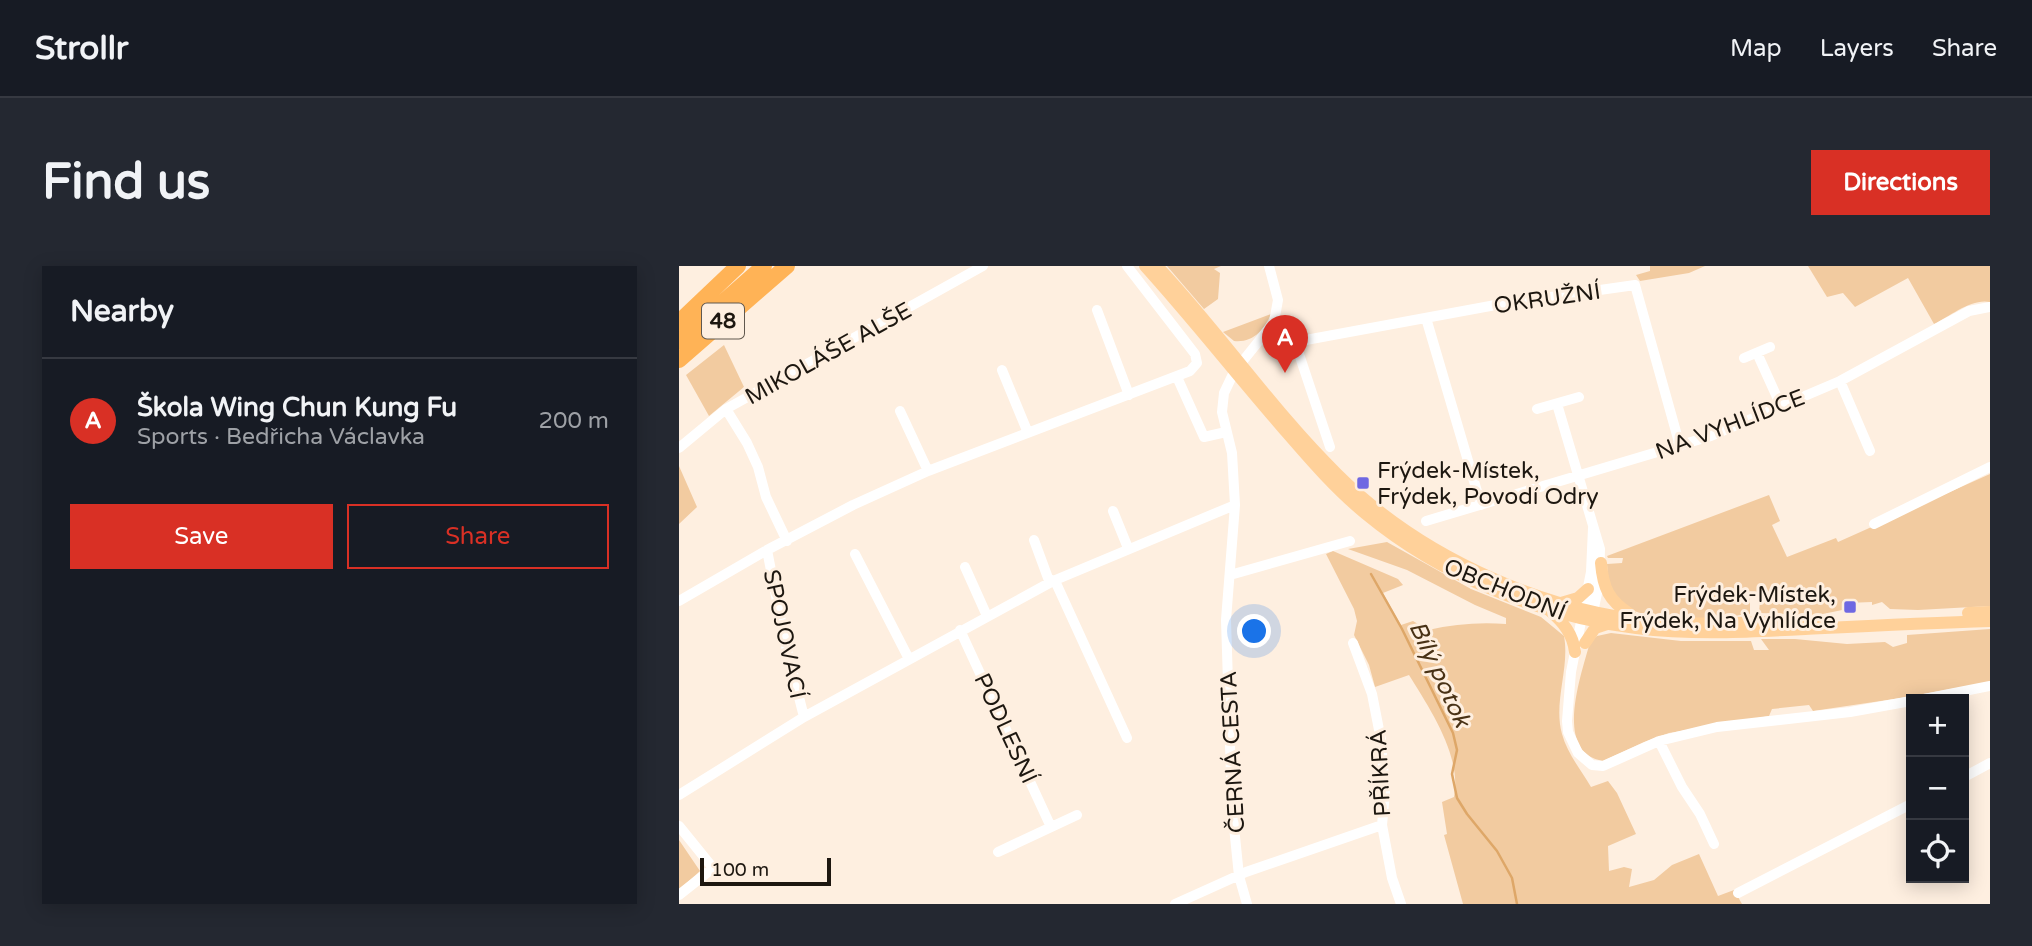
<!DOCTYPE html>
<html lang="en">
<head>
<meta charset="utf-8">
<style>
	:root { --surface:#171b24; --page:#242831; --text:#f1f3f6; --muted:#9ea1a6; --line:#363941; --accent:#d93025 }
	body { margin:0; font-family:"Varela Round",sans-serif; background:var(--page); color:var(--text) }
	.controls { position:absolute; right:21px; bottom:21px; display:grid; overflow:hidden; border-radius:0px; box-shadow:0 4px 18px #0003 }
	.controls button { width:63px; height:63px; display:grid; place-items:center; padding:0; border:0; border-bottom:2px solid var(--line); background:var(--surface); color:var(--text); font:35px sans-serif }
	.scale { position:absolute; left:21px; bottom:18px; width:131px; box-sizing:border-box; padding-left:7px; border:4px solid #1d1710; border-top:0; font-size:19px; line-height:24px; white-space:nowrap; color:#1d1710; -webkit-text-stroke:5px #feefe0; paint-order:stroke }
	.you { position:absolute; left:576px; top:366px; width:24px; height:24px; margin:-18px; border:5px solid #fff; border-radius:50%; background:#1a73e8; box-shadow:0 0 0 10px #1a73e833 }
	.badge { display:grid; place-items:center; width:46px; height:46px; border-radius:50%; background:var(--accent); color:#fff; font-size:23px; font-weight:700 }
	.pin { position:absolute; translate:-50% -58px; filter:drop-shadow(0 2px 4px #0008) }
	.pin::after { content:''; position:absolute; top:37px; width:24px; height:21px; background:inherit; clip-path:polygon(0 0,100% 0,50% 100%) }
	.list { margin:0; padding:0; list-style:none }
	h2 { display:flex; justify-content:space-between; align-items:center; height:91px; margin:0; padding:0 28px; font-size:30px }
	h2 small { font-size:23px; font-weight:400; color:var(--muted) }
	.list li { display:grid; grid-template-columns:46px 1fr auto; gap:21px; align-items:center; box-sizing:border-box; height:126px; padding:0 28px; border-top:2px solid var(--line) }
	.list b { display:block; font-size:26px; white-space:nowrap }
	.list p { margin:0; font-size:23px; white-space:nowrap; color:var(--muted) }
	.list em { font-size:23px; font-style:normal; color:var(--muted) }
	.actions { display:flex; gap:14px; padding:21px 28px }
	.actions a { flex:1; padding:16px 0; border:2px solid var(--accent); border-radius:0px; text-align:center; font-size:24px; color:var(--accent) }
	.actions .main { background:var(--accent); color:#fff }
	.icon { flex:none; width:38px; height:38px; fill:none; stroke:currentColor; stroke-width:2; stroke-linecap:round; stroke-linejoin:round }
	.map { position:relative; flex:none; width:1311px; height:638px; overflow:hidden; border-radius:0px }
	header { display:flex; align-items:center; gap:42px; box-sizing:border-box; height:98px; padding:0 35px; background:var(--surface); border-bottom:2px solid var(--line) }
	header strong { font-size:33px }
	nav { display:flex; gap:38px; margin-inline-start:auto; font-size:24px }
	.intro { display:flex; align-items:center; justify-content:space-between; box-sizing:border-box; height:168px; padding:0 42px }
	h1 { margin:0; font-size:49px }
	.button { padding:18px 32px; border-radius:0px; background:var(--accent); color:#fff; font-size:24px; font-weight:700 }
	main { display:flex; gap:42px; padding:0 42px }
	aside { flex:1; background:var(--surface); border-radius:0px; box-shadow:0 4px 18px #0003 }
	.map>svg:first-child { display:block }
	.green { fill:#f2cba0 }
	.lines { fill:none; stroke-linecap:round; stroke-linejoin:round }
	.stream { stroke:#dea768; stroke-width:2.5 }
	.minor { stroke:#fff; stroke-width:10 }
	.major { stroke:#ffd19a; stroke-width:12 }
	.highway { stroke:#ffb356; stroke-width:16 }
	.poi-dot { fill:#6f68e2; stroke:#feefe0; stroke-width:2.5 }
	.labels { text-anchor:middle; stroke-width:6; stroke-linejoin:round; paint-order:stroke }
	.shield { fill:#feefe0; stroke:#60584e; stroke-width:2 }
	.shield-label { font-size:21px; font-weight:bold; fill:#1d1710 }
	.street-label { font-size:23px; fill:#1d1710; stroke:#feefe0 }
	.poi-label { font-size:23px; fill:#1d1710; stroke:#feefe0; text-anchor:start }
	.water-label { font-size:24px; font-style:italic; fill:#493216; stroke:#feefe0 }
</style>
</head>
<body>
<header>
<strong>Strollr</strong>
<nav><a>Map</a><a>Layers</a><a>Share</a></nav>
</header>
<div class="intro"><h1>Find us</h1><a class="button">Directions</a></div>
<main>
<aside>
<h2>Nearby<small></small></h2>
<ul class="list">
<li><span class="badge">A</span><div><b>Škola Wing Chun Kung Fu</b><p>Sports · Bedřicha Václavka</p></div><em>200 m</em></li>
</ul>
<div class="actions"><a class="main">Save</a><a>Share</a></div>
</aside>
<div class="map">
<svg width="1311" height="638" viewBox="0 0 1311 638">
	<rect width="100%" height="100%" fill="#feefe0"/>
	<!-- green -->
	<path class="green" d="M488 0H542L535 3 541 7 539 33 525 43Z
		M971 0H1026L1010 7 961 15 957 9 971 5Z
		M1129 0H1311V36C1293 32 1271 50 1255 58L1229 12 1176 41 1164 27 1148 31Z
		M592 48C585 64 574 77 555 75L544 66Z
		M45 79 65 121 30 150 7 109Z
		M0 200 18 241 0 258Z
		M1311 208V340L1239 344 1211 343 1203 336 1193 339V336L1168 337V343L1139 349 1080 347 1081 335 1099 332V329L1071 332V348C1061 348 1051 352 1040 353 1014 355 941 355 931 325 928 317 929 306 928 298L943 297 944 292H929L928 290 1090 229 1101 255 1093 259 1108 291 1157 272 1159 276Z
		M708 276 792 323 862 351 885 370C891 402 874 436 883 468 888 487 902 504 912 521L929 515 938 527 957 568 929 580 930 605 945 601 953 603 950 621 975 614 993 599 1020 588 1039 630 1055 624 1063 638H784L765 569 768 568 763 536 775 531C783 490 751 443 730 409L696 421 690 399 675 369 678 355 675 343 647 288 654 285 719 313 724 319 704 327 722 359 734 355 749 364C775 358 801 356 827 358V352L796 339 728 304 669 283Z
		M1311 363V416L1222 432 1134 445 1130 439 1093 443 1090 450 990 467 965 476 924 495C873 487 903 407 911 376L918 370 932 367 1002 375H1072L1075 384H1090L1082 373H1116L1168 378 1206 376 1214 381 1228 377V369Z
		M0 574 21 605 0 624Z"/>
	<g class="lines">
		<!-- stream -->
		<path class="stream" d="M692 308 723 363 774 467 778 484 773 508 778 532 788 548 818 585 833 612 838 638"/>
		<!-- minor -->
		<path class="minor" d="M418 44 450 129
			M747 52 802 239
			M595 56 616 76 651 181
			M616 76 822 38 956 19 1001 180
			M1078 87 1102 140
			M1065 92 1091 81
			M323 104 349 167
			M498 111 525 171 547 166
			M1161 115 1191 185
			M878 138 921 283 920 318 913 351
			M47 143 68 177 79 201 87 231 108 275
			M858 143 900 131
			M221 145 249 205
			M0 182 47 143 304 0
			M434 245 449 282
			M747 255 1032 170 1161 115 1290 45 1311 41
			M1195 258 1311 201
			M914 262 912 306 892 406 888 455 889 466 899 487 913 499 924 500 980 475 1038 461 1171 446 1232 435
			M355 274 369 312 377 317 448 472
			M88 284 106 376 125 451
			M176 288 230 393
			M286 301 308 350
			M551 309 671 275
			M0 335 88 284 174 239 249 205 511 105 518 97 516 88 448 0
			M281 364 372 561
			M674 377 693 428 702 474 706 527 703 559 713 612 722 638
			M1245 433 1311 420
			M980 475 1003 521 1021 548 1035 578
			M1285 511 1311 497
			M0 529 125 451 374 315 556 239
			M0 560 34 602 0 629
			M319 586 398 549
			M1059 627 1232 538
			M496 638 567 606 703 559
			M568 638 560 610 553 541 547 354 556 239 553 187 543 146 545 127 555 106 595 56 599 34 590 0"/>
		<!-- major -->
		<path class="major" d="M466 0C513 52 557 108 603 161 629 191 656 223 687 248 762 310 861 350 957 362 1013 369 1070 366 1126 363 1188 360 1249 357 1311 355
			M478 0C541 67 593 144 658 208 744 294 875 351 995 357 1043 359 1091 355 1138 354
			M922 297C924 322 930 335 951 348
			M882 337 899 332 909 323
			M871 345C884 356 894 368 896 386
			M1289 347 1311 346
			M906 377 916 362 928 358"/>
		<!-- highway -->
		<path class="highway" d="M0 56 59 0
			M0 75 85 0
			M0 94 108 0"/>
	</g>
	<!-- markers -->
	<g class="poi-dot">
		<rect x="677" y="210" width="14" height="14" rx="3.5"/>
		<rect x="1164" y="334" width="14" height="14" rx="3.5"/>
	</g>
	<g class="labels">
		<!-- shield labels -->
		<rect class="shield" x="23" y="37.5" width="42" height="35" rx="5"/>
		<g class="shield-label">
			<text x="44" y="62">48</text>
		</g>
		<!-- street labels -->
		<g class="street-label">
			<text transform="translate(868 32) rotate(-8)" y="8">OKRUŽNÍ</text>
			<text transform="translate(149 87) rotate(-29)" y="8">MIKOLÁŠE ALŠE</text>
			<text transform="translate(1051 158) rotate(-21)" y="8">NA VYHLÍDCE</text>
			<text transform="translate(826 323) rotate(22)" y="8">OBCHODNÍ</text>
			<text transform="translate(106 368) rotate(78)" y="8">SPOJOVACÍ</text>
			<text transform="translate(327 462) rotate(65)" y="8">PODLESNÍ</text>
			<text transform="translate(553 486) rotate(-93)" y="8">ČERNÁ CESTA</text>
			<text transform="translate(701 507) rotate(-93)" y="8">PŘÍKRÁ</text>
		</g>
		<!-- poi labels -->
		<g class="poi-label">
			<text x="698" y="212">Frýdek-Místek,<tspan x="698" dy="26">Frýdek, Povodí Odry</tspan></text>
			<text x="1157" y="336" text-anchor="end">Frýdek-Místek,<tspan x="1157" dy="26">Frýdek, Na Vyhlídce</tspan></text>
		</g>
		<!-- water labels -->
		<g class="water-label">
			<text transform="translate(761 408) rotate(65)" y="8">Bílý potok</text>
		</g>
	</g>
</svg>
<div class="controls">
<button>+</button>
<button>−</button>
<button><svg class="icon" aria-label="locate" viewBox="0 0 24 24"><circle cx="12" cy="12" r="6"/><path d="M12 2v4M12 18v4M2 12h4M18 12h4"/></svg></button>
</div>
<div class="scale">100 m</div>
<div class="you"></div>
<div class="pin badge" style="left:606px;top:107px">A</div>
</div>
</main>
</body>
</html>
